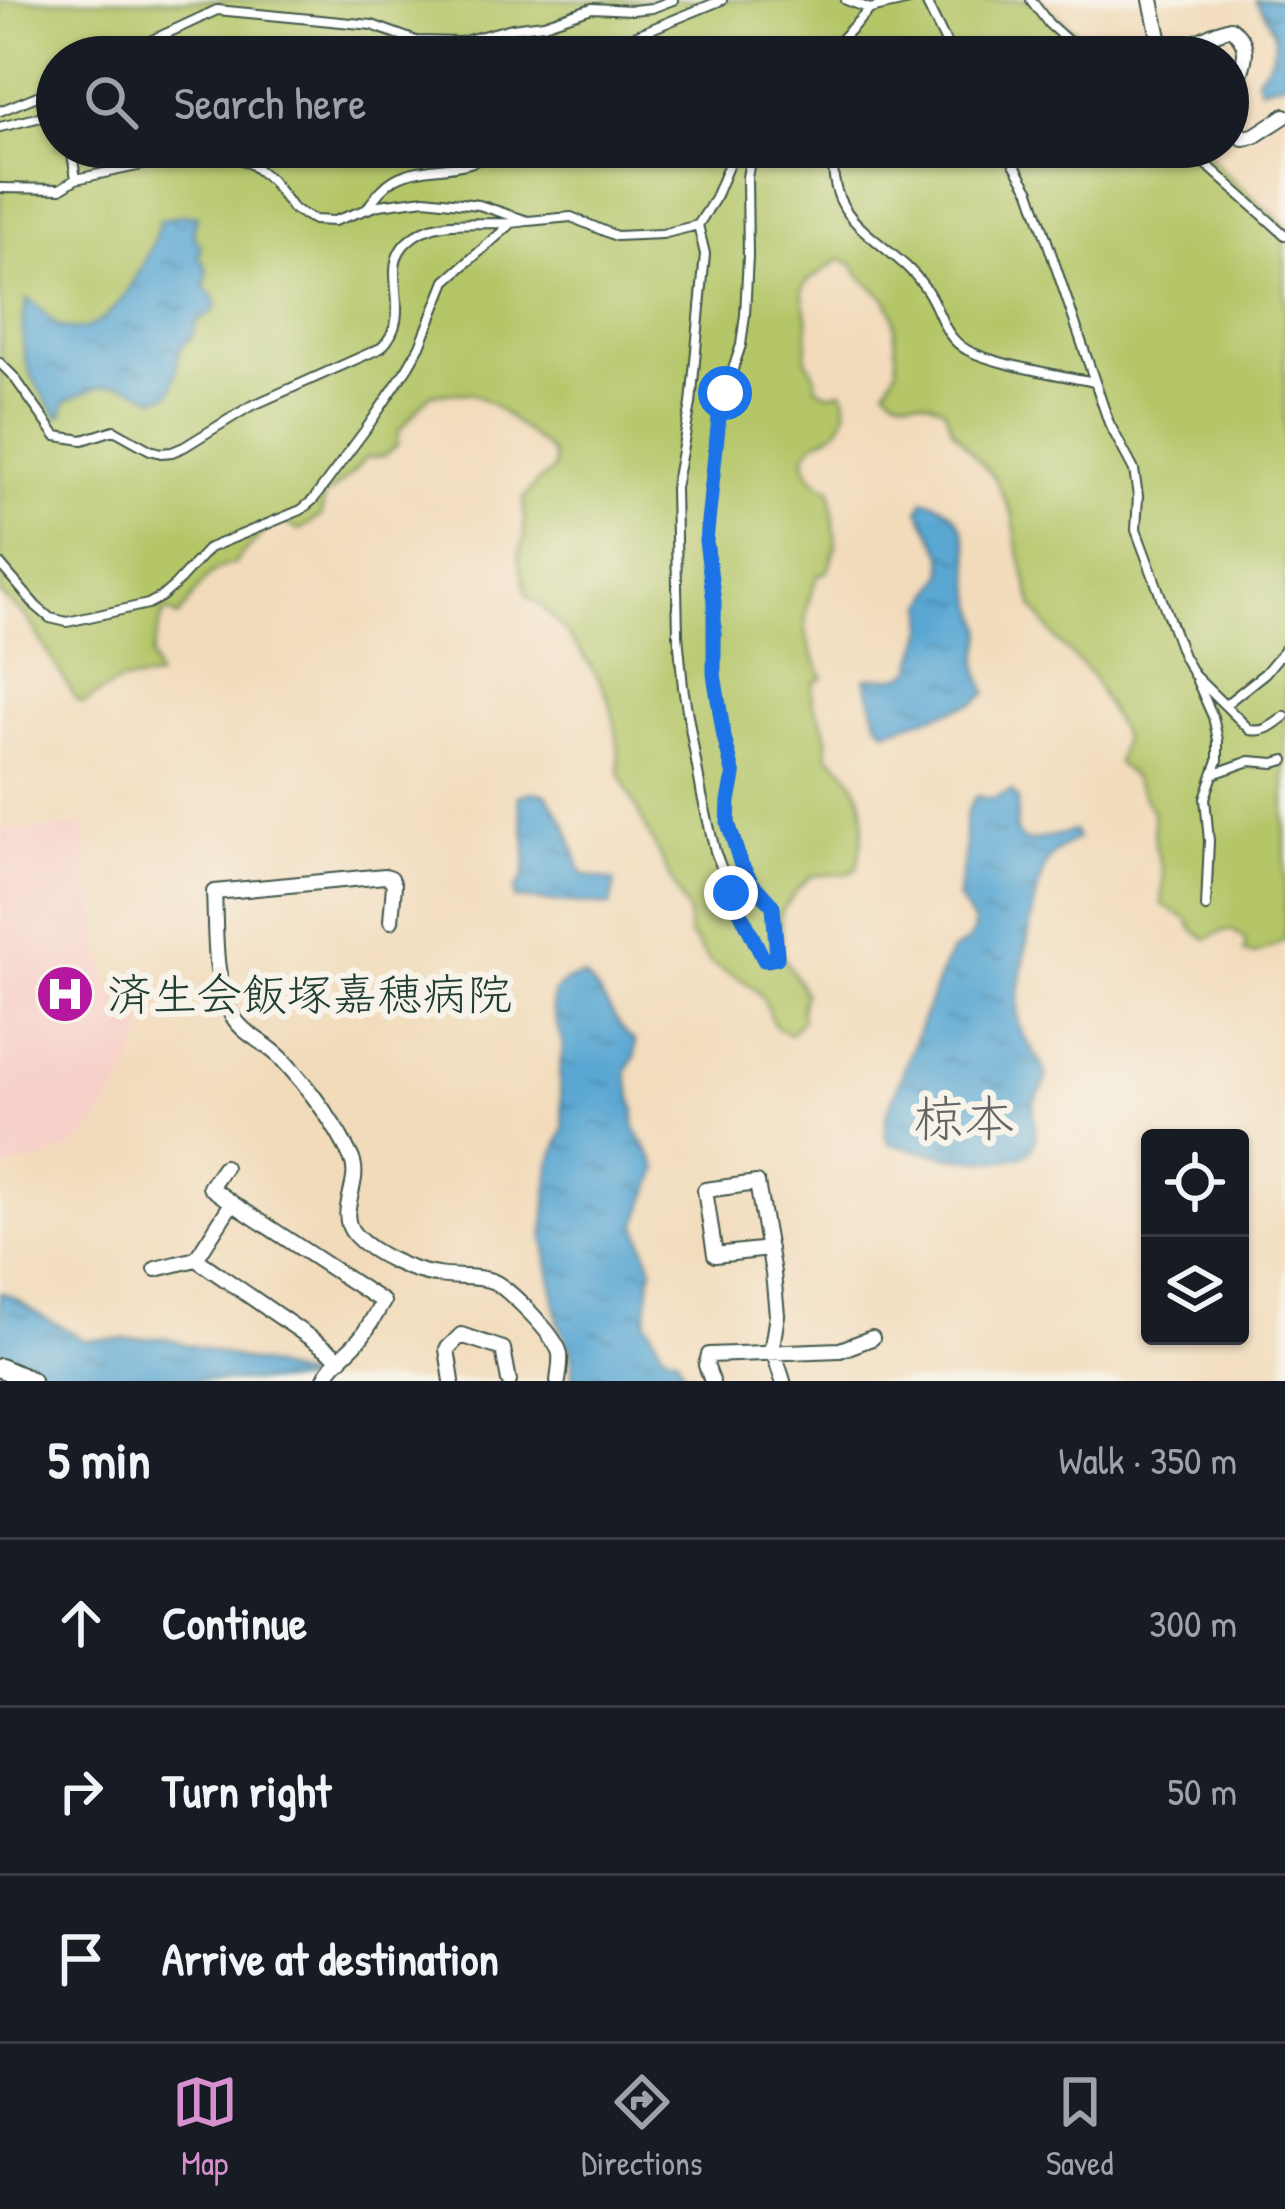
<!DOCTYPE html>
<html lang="en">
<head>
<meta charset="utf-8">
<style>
	:root { --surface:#171b24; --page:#242831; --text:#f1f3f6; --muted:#9ea1a6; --line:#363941; --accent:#d690ce }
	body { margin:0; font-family:"Patrick Hand","Klee One",sans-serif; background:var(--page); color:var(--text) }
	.controls { position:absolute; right:36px; bottom:36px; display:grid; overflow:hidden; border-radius:12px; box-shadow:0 3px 9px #0004 }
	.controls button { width:108px; height:108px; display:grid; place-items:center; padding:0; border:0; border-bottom:3px solid var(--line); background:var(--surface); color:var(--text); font:60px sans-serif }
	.stop { position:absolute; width:36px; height:36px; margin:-27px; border:9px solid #1a73e8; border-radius:50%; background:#fff }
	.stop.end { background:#1a73e8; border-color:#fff; box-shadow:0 3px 12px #0008 }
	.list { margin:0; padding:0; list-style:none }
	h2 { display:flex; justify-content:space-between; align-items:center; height:156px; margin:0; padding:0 48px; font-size:51px }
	h2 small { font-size:39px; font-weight:400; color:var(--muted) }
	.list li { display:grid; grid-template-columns:78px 1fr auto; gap:36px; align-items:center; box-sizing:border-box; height:168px; padding:0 48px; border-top:3px solid var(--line) }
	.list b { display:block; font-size:45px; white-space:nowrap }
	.list em { font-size:39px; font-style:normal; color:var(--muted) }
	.icon { flex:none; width:66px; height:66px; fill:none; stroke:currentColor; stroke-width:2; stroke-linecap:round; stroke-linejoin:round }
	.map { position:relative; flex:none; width:1285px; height:1381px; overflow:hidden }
	.search { position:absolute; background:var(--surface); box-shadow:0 3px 9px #0004; left:36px; right:36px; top:36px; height:132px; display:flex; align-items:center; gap:30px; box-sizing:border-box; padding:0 42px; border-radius:66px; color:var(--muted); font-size:45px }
	.sheet { height:660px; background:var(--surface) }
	nav { display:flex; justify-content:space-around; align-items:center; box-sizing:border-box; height:168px; border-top:3px solid var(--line); background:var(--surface); font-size:33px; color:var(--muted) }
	nav a { display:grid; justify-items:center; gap:6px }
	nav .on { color:var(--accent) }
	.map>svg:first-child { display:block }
	.built { fill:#f7d0c9 }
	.green { fill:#b5c669; stroke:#6a824e; stroke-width:3 }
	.water { fill:url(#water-ripples); stroke:#3c7284; stroke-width:3 }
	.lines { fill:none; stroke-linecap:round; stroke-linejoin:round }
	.service-casing { stroke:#3f5548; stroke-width:12 }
	.minor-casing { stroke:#3f5548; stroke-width:18 }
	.tertiary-casing { stroke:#3f5548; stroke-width:22 }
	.service { stroke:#fff; stroke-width:8 }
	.minor { stroke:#fff; stroke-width:14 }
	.tertiary { stroke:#fff; stroke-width:18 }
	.route { stroke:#1a73e8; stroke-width:15 }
	.labels { text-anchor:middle; stroke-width:12; stroke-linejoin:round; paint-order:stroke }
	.poi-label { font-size:45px; fill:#1f3d34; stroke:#f7f3e8; text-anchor:start }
	.quarter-label { font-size:51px; fill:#636564; stroke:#f7f3e8 }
</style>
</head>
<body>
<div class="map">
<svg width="1285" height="1381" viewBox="0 0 1285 1381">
	<defs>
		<pattern id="water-ripples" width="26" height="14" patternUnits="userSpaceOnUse" patternTransform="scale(3)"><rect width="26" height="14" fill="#5aa7d3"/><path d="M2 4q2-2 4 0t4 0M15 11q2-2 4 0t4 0" fill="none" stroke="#4a89ac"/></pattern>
	</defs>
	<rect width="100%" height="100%" fill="#f7f3e8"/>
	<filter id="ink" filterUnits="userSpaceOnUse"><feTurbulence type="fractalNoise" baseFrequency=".00833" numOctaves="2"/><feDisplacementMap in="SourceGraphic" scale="24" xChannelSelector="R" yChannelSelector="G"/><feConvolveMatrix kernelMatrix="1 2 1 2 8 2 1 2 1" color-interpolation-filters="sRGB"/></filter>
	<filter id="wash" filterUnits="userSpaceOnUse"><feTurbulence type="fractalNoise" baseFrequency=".004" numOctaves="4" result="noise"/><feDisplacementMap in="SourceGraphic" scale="48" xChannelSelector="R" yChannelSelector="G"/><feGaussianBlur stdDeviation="2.7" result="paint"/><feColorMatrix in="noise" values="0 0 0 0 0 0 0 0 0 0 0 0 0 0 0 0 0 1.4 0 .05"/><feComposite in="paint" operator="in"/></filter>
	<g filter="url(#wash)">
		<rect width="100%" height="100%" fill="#f2dbbb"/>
		<!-- built -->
		<path class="built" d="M82 824 107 987 154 1001 130 1071 99 1122 71 1148 41 1160 10 1166 0 1173V827L39 830Z"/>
		<!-- green -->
		<path class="green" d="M0 0H1042L1043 5 1109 57H57V147H1201L1227 175 1285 226V940L1255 955 1244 952 1246 941C1231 924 1225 930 1207 939L1193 930 1187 919 1162 905 1163 873 1155 844 1153 813 1132 776 1117 763 1123 737 1090 673 1057 641 1034 608 1018 549 1013 516 996 480 952 429 944 408C939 406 933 402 927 401 910 396 900 403 886 388L897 368 894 315 887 300 859 275 854 265 840 259 807 282 802 291 808 323 806 359 815 375 817 387 829 394 843 390C850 407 845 424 831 434 826 438 818 439 813 444 794 461 814 482 831 489L836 546 828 571 818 575C799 623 802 630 823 677L814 682C808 712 822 710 826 733 828 740 827 747 828 755 873 790 866 817 857 868L849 873 811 876 796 891 780 914 783 956 805 993 801 1009 802 1020 790 1034C768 1028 772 1014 762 998 749 978 731 977 714 965 704 958 699 944 689 935L688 914 619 772C620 750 617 729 611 707 603 676 555 613 527 596L518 557 524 540V498L534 485 553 470 554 459 549 450 492 404 470 393 431 394 398 432 397 445 384 456 365 458C353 474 340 486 324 497L321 516 300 530 282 522 263 530C259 544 241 550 234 564 203 568 197 597 177 617L169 611 163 614 151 656 157 678 119 682 83 703 76 699 27 618 0 594Z"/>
		<!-- water -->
		<path class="water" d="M1255 0H1285V81L1260 88 1257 77C1284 46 1278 32 1255 0Z
			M182 215 197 216 193 234 201 246 199 257C209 269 208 274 205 288L213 296 217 305 211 313 196 322 195 332 180 349 172 392C150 406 145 388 124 385 103 382 83 393 65 402L63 414 58 417C27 372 15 355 27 299 42 306 49 324 64 328 111 342 152 255 160 220Z
			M924 500C972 507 968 555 973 591 975 604 981 616 983 628 985 641 977 653 978 666 978 675 984 685 987 693L974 703 886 731 878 723 865 679C882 674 896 683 912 670L925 629 926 603 944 574 943 554 919 510Z
			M1011 791 1018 799 1016 831 1022 840 1032 841 1074 831 1077 839C1066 845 1055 850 1048 861 1037 877 1017 991 1018 1014 1018 1037 1037 1051 1045 1071 1051 1085 1036 1092 1034 1104 1031 1120 1041 1134 1031 1149 1015 1174 915 1151 889 1143L885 1135 886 1116 939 977 951 952 966 943 973 933 974 924 958 898C960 881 965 863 965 845 965 827 963 810 977 796L993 799Z
			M530 792 546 794 566 825 582 874 615 882 610 906 515 899V889C536 868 522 823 518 796Z
			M583 976C605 993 613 1024 635 1042V1057L626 1071 635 1109 634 1125 658 1169 637 1224 652 1268 646 1320 663 1352 677 1357 687 1381H572V1351L559 1325 544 1238 550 1165 564 1128 559 1076 563 1045 552 1008 553 993 567 980Z
			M0 1292C18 1298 30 1309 46 1319 59 1326 71 1330 83 1340L163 1338 272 1367 314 1381H213L163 1376 61 1379 0 1358Z"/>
	</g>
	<g filter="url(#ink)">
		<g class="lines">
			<defs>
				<path id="service" d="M846 0 870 9
					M925 0 953 57
					M1031 0 1049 24 1086 57
					M116 57 217 10 372 25 416 41 460 42 512 28 544 24 592 8 632 10 652 8 673 0
					M595 57 627 39 722 0
					M824 57 870 9 910 0
					M0 111 57 88
					M0 127 41 117 57 119
					M71 147 76 179 194 154 218 155 238 158 252 165 271 180 293 209 314 220 334 221 379 205 425 199 479 205 528 221 571 217 616 236 662 234 698 225 714 200 736 147
					M835 147C821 227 890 237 926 289 941 310 942 336 967 350 996 365 1060 375 1094 382
					M1004 147 1030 191 1109 423 1134 470 1138 496 1136 530 1183 656 1194 675 1250 730C1265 733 1273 725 1285 716
					M1187 147 1285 235
					M0 188 60 189 76 179
					M368 207C376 196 383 186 395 179 428 161 469 176 496 147
					M698 225 705 254 691 404 675 488 678 635 683 687 702 796 715 851 731 893 762 956 768 961 777 958 778 954 773 906 752 883 740 862 729 822V801L734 775 724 737 714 674V602L706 541 720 408 741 345 745 315 748 256 747 177 753 147
					M0 363 14 377 56 436 83 440 114 430 150 450 161 453 172 452 184 447 249 407 381 348C417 313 377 270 407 242 438 212 489 229 527 221
					M0 564 36 606 50 618 67 622 148 604 161 597 175 585 209 548 301 510 313 500 366 429 408 367 420 346 446 281 511 224
					M1197 681 1213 717 1218 740V760L1205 798 1209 841 1206 907
					M1225 705 1265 673 1285 649
					M1213 774 1250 761 1274 763 1285 760"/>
				<path id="minor" d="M1151 0 1160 42C1197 52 1197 37 1230 28 1273 57 1206 97 1243 138L1254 136 1285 116
					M391 921 394 885 391 878 385 876 214 892C216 929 213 975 229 1010 243 1037 263 1039 282 1059 308 1087 334 1122 351 1157 364 1183 334 1212 355 1235 372 1254 413 1272 437 1275 454 1278 476 1275 492 1281 508 1287 557 1337 560 1354 561 1362 559 1373 558 1381
					M224 1167 210 1187 232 1203
					M769 1249 715 1255 705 1190 757 1183 773 1273 777 1315 772 1347 783 1381
					M156 1269 196 1259
					M324 1381C330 1363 350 1352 362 1336 370 1325 376 1313 383 1302L232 1203 196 1259 341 1359
					M452 1381 447 1349 461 1335 503 1349 509 1381
					M712 1381 706 1365 709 1355 840 1350 872 1338"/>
				<path id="tertiary" d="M0 1368 31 1381"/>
			</defs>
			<!-- service casing -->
			<use href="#service" class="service-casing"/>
			<!-- minor casing -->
			<use href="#minor" class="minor-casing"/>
			<!-- tertiary casing -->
			<use href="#tertiary" class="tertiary-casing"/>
			<!-- service -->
			<use href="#service" class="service"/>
			<!-- minor -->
			<use href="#minor" class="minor"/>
			<!-- tertiary -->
			<use href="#tertiary" class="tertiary"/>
		</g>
	</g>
	<g class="lines" filter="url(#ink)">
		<!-- route -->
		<path class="route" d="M725 393 720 408 706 541 714 602V674L724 737 734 776 729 801 728 823 740 862 752 883 773 906 777 958 764 960 731 893"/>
	</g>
	<!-- icons -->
	<defs>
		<symbol id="hospital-disc" viewBox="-11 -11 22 22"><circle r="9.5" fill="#b5179e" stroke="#f7f3e8"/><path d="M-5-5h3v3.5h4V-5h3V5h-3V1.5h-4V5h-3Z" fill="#fff"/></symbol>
	</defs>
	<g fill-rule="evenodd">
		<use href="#hospital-disc" x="32" y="961" width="66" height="66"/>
	</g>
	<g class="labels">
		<!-- poi labels -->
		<g class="poi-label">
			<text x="107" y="1010">済生会飯塚嘉穂病院</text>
		</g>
		<!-- quarter labels -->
		<g class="quarter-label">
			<text x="964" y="1136">椋本</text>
		</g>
	</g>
</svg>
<div class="controls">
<button><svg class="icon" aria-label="locate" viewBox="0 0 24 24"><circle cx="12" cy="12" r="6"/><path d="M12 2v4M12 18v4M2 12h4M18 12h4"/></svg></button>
<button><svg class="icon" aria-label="layers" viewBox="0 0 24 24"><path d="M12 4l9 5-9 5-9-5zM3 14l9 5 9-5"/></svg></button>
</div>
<div class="stop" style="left:725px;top:393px"></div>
<div class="stop end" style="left:731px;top:893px"></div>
<div class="search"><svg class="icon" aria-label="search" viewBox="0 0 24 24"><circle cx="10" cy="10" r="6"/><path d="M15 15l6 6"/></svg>Search here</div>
</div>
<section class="sheet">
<h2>5 min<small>Walk · 350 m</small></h2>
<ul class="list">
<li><svg class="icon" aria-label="ahead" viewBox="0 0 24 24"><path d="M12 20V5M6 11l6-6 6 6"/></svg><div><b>Continue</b></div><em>300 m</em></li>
<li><svg class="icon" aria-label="right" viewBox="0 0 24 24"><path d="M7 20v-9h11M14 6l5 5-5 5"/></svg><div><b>Turn right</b></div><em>50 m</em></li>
<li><svg class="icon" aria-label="arrive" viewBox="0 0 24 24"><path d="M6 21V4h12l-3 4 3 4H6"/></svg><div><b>Arrive at destination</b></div></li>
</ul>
</section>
<nav>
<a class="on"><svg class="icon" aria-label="map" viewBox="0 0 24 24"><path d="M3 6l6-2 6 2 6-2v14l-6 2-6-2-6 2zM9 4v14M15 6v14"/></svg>Map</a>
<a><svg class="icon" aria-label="directions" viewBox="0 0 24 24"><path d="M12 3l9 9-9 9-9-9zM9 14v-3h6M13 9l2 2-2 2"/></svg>Directions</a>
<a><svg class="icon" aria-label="saved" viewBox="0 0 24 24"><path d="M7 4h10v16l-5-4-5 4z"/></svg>Saved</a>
</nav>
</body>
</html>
